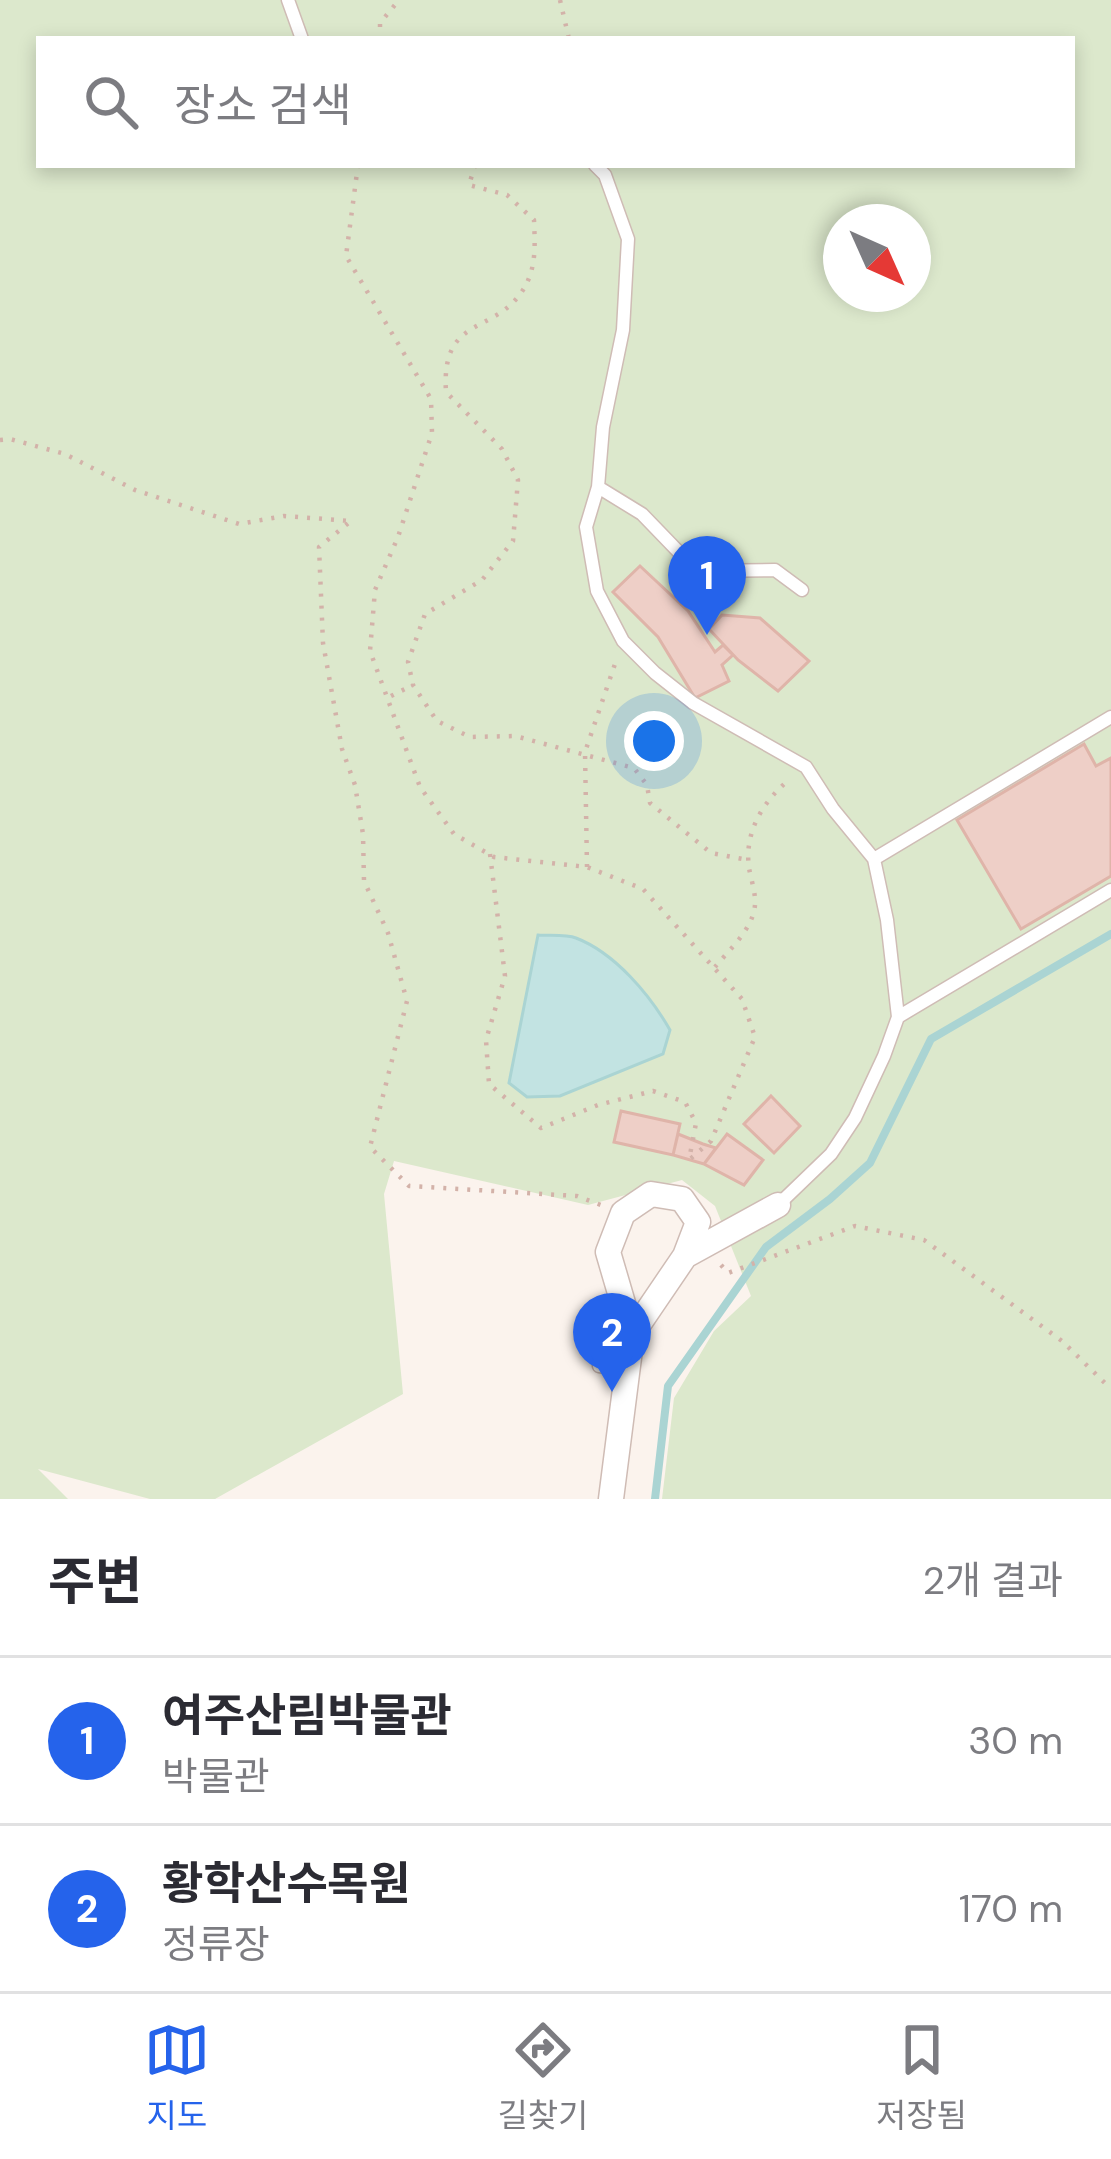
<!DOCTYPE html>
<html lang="ko">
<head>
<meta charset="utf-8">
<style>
	:root { --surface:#fff; --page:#f7f7f7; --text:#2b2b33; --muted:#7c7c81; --line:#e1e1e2; --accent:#2563eb }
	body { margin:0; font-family:"DM Sans","Noto Sans KR",sans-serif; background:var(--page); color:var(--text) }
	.compass { position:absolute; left:823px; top:204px; width:108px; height:108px; border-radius:50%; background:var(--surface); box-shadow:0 6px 18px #0003; rotate:135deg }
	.you { position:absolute; left:654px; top:741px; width:42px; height:42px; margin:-30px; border:9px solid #fff; border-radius:50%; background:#1a73e8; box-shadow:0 0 0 18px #1a73e833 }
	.badge { display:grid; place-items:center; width:78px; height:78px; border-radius:50%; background:var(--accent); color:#fff; font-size:39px; font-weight:700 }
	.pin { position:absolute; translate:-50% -99px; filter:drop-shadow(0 3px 6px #0008) }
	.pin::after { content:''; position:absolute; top:63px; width:42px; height:36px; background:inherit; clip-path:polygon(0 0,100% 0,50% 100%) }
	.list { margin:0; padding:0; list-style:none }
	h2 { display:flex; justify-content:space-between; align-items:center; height:156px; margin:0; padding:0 48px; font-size:51px }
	h2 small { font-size:39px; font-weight:400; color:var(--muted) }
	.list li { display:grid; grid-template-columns:78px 1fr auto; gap:36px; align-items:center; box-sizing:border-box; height:168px; padding:0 48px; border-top:3px solid var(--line) }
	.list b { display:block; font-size:45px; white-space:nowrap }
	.list p { margin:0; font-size:39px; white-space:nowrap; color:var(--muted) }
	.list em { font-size:39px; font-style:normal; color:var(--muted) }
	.icon { flex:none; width:66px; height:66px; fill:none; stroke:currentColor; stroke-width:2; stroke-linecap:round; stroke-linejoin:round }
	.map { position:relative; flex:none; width:1111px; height:1499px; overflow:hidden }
	.search { position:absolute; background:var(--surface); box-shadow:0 6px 18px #0003; left:36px; right:36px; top:36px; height:132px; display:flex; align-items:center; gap:30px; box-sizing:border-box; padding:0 42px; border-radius:0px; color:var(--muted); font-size:45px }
	.sheet { height:492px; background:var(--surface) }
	nav { display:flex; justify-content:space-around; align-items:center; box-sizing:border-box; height:168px; border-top:3px solid var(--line); background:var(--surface); font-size:33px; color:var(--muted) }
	nav a { display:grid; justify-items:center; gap:6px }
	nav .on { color:var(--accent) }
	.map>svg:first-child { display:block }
	.green { fill:#dce8cc; fill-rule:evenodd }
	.water { fill:#c2e3e2; stroke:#aad4d3; stroke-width:3 }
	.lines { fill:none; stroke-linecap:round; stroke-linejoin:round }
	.stream { stroke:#aad4d3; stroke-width:8 }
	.building { fill:#eecfc7; stroke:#dfb4a9; stroke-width:3 }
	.service-casing { stroke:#cfbcb5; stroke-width:15 }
	.minor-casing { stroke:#cfbcb5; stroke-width:27 }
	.path { stroke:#d3b2a9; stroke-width:4.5; stroke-dasharray:3 9; stroke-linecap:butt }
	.service { stroke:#fff; stroke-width:12 }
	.minor { stroke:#fff; stroke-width:24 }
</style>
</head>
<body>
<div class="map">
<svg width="1111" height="1499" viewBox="0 0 1111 1499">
	<rect width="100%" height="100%" fill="#fbf3ed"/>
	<!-- green -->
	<path class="green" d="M0 0H1111V1499H662L674 1398 714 1331 751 1296 715 1206 682 1180 588 1205 394 1161 384 1194 403 1394 215 1499H150L38 1469 68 1499H0ZM39 39H1072V165H39ZM841 222H913V294H841Z"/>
	<!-- water -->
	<path class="water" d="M538 935C549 936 566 934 576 938 615 953 650 995 670 1030L663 1054 560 1096 527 1097 509 1083Z"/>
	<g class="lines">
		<!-- stream -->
		<path class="stream" d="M655 1499 668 1386 766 1247 830 1199 870 1163 931 1039 1111 934"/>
	</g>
	<!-- building -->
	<path class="building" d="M640 566 688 611 715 652 723 645 733 655 722 665 729 681 695 698 658 637 613 592Z
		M722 615 760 618 809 661 778 691 738 660 709 629Z
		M1084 744 1096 766 1111 758V876L1021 929 957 820Z
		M771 1096 800 1126 774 1153 744 1124Z
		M621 1111 680 1124 673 1155 614 1142Z
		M678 1134 703 1144 716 1148 704 1164 673 1155Z
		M727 1134 763 1160 744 1185 704 1164Z"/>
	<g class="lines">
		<defs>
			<path id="service" d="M288 0 302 39
				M595 165 605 175 628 239 623 330 603 427 598 487 586 527 597 591 623 641 655 673 693 703 806 767 833 809 874 859 887 920 898 1017 884 1056 855 1118 831 1154 778 1205
				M598 487 642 514 697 571 775 570 802 590
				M874 859 1111 717
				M898 1017 1111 890
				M599 1366 629 1370"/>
			<path id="minor" d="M632 1334 608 1252 623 1213 651 1194 682 1199 698 1222 685 1256
				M611 1499 632 1334 685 1256 778 1205"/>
		</defs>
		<!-- service casing -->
		<use href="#service" class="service-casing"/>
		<!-- minor casing -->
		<use href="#minor" class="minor-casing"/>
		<!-- path -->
		<path class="path" d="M560 0 569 39
			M380 39V23L399 0
			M358 165 346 256 431 399 432 433 398 537 375 590 370 651 420 787 454 834 494 857 587 867 643 889 742 999 755 1037 711 1141 689 1160
			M475 165 469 185 507 195 534 220C535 246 537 270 521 293 491 335 441 316 446 392L502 449 518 480 513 541 482 580 425 614 408 662 413 685 437 721 470 737 515 736 634 768 647 785 650 803 711 853 748 860
			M0 440 10 439 65 454 135 490 239 524 284 516 351 521 319 547 323 643 342 749 355 785 363 834 364 881 388 933 407 1001 370 1147 409 1186 577 1196 601 1205
			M391 696 413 685
			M490 854 505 976 486 1040 489 1084 541 1128 598 1105 653 1091 685 1102 696 1123 689 1160
			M587 867 585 752 617 658
			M715 967C729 950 753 929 755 905 756 894 751 879 749 868 744 832 763 801 790 779
			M721 1265 728 1273 855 1226 924 1240 1062 1341 1111 1389"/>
		<!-- service -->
		<use href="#service" class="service"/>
		<!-- minor -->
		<use href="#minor" class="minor"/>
	</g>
</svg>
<svg class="compass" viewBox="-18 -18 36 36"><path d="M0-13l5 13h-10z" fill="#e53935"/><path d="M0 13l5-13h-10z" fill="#7c7c81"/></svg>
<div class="you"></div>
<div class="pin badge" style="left:707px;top:635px">1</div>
<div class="pin badge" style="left:612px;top:1392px">2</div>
<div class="search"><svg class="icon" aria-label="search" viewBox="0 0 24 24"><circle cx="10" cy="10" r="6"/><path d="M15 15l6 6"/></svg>장소 검색</div>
</div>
<section class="sheet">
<h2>주변<small>2개 결과</small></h2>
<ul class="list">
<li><span class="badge">1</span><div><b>여주산림박물관</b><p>박물관</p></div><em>30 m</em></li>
<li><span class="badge">2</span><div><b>황학산수목원</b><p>정류장</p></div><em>170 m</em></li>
</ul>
</section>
<nav>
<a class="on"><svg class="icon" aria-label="map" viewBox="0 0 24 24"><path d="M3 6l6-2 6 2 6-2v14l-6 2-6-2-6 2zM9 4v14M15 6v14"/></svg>지도</a>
<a><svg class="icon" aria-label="directions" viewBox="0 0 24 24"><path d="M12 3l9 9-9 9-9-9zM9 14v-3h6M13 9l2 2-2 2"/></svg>길찾기</a>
<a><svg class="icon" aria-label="saved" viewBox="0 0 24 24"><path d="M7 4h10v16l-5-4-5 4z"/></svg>저장됨</a>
</nav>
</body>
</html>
